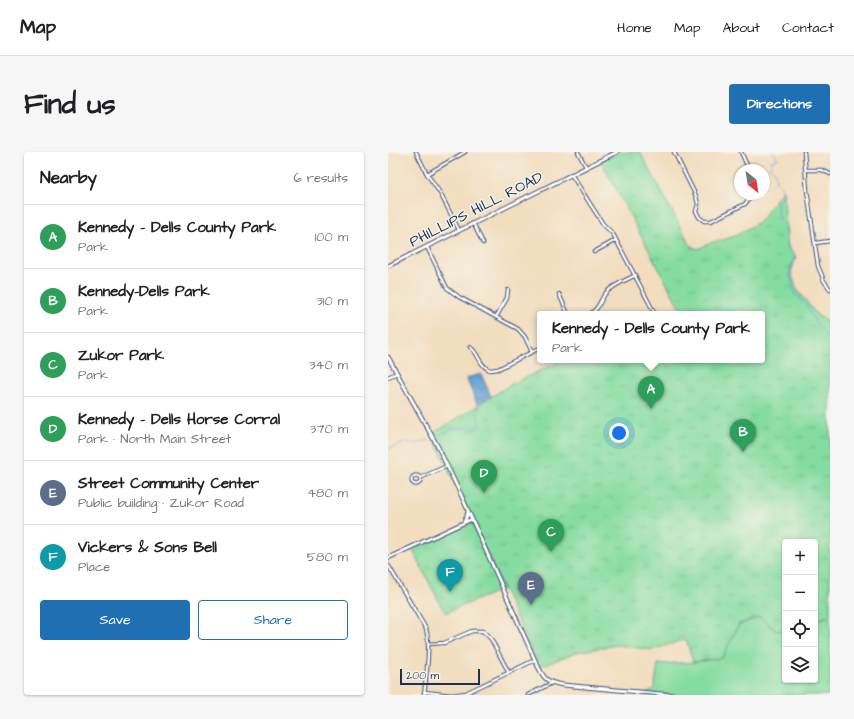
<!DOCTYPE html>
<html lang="en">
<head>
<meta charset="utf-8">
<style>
	:root { --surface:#fff; --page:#f6f6f6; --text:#202124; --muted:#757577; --line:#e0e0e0; --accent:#1f6fb2 }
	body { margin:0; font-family:"Architects Daughter",sans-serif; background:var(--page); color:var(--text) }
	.controls { position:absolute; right:12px; bottom:12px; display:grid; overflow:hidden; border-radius:4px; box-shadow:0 1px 3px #0004 }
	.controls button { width:36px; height:36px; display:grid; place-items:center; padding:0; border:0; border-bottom:1px solid var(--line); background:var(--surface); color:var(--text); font:20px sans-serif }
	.compass { position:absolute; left:346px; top:12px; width:36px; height:36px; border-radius:50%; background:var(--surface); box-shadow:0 1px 3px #0004; rotate:150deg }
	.scale { position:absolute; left:12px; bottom:10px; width:80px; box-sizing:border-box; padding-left:4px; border:2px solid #1b2f5e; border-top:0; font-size:11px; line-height:14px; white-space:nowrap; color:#1b2f5e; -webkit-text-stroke:3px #f7f3e8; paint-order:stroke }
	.you { position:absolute; left:231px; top:281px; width:14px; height:14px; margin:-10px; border:3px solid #fff; border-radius:50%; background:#1a73e8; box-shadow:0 0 0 6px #1a73e833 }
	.badge { display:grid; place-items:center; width:26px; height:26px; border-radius:50%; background:var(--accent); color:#fff; font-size:13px; font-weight:700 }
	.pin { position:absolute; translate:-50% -33px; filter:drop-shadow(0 1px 2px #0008) }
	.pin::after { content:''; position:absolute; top:21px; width:14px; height:12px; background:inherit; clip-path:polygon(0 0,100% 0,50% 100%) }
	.popup { position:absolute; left:149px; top:159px; width:228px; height:52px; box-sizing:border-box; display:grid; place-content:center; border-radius:4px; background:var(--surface); filter:drop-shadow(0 1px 3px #0005); font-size:13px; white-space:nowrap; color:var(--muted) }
	.popup b { font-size:15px; color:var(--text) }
	.popup::after { content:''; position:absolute; left:50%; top:100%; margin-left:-8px; border:8px solid transparent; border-top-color:var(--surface) }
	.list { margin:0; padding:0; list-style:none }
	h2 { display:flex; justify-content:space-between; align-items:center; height:52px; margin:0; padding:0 16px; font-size:17px }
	h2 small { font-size:13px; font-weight:400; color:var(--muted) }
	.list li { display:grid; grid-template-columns:26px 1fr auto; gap:12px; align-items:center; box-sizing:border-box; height:64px; padding:0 16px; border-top:1px solid var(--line) }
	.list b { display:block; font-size:15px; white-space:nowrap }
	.list p { margin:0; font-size:13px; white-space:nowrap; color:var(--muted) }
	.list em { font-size:13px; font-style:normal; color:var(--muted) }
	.actions { display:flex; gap:8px; padding:12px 16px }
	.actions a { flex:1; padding:9px 0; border:1px solid var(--accent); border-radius:4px; text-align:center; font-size:14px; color:var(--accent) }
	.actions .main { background:var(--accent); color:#fff }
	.icon { flex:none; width:22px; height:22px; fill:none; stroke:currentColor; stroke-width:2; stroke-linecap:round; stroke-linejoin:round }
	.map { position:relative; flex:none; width:442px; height:543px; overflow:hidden; border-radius:4px }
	header { display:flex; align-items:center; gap:24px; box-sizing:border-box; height:56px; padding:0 20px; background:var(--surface); border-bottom:1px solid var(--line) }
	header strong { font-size:19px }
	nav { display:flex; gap:22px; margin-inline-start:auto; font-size:14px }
	.intro { display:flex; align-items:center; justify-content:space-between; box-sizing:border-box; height:96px; padding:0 24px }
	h1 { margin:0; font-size:28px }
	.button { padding:10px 18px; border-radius:4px; background:var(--accent); color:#fff; font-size:14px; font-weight:700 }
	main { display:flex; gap:24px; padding:0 24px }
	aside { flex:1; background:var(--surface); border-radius:4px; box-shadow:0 1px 3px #0004 }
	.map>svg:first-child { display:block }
	.grass { fill:#85dca0; stroke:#50867f }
	.park { fill:url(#park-tufts); stroke:#50867f }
	.water { fill:url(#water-waves); stroke:#3e6798 }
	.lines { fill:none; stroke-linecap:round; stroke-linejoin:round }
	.stream { stroke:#619fd3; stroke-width:1 }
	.minor-casing { stroke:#3b496c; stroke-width:4.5 }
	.tertiary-casing { stroke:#3b496c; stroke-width:5 }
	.minor { stroke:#fff; stroke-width:2.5 }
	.tertiary { stroke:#fff; stroke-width:3 }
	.labels { text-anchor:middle; stroke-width:3; stroke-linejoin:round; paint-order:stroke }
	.street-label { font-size:15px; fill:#1b2f5e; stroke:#f7f3e8 }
</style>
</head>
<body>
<header>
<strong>Map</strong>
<nav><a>Home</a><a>Map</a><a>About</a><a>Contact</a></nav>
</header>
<div class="intro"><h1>Find us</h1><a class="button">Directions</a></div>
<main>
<aside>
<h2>Nearby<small>6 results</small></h2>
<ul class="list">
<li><span class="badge" style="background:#2e9e5b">A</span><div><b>Kennedy - Dells County Park</b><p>Park</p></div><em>100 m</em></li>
<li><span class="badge" style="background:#2e9e5b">B</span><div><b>Kennedy-Dells Park</b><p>Park</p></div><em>310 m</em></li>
<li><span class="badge" style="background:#2e9e5b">C</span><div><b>Zukor Park</b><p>Park</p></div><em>340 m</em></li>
<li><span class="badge" style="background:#2e9e5b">D</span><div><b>Kennedy - Dells Horse Corral</b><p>Park · North Main Street</p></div><em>370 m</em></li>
<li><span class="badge" style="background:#5c6f8a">E</span><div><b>Street Community Center</b><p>Public building · Zukor Road</p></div><em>480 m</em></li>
<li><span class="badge" style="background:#0f9aa8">F</span><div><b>Vickers &amp; Sons Bell</b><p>Place</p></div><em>580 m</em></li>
</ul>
<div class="actions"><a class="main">Save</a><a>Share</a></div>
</aside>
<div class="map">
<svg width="442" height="543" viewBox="0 0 442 543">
	<defs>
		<pattern id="park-tufts" width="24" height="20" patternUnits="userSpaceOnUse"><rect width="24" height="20" fill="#85dca0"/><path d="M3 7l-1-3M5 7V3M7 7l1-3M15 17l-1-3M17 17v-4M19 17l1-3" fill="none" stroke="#72bd8c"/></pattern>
		<pattern id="water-waves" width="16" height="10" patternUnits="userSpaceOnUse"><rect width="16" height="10" fill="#619fd3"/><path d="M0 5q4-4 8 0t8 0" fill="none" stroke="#4f82ae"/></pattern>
	</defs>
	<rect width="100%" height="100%" fill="#f7f3e8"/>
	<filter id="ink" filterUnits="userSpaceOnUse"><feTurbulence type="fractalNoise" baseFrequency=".025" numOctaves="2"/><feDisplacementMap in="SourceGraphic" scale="8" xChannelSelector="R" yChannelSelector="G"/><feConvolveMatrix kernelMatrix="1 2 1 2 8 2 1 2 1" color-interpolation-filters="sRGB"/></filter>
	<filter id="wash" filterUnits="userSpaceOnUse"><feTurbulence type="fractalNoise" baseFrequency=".012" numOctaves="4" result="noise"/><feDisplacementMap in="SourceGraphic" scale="16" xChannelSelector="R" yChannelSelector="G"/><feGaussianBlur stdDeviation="0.9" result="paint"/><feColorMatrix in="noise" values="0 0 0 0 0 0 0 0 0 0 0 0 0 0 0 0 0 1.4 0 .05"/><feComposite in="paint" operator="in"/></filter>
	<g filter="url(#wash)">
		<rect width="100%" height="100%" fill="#f2ddbe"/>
		<!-- grass -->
		<path class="grass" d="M442 464V543H253L266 537 270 512 309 510 333 506 351 473 372 465 389 479 397 477V528H427V468Z"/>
		<!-- park -->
		<path class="park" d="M232 0H252L303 94 310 97 324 90 335 88 349 83 372 69 395 38 400 95 408 105 403 120 408 136 429 163 442 171V464L427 468V390H397V477L389 479 372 465 351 472 334 506 305 510 298 487 264 498 229 493 189 500 151 515 44 282 122 233 174 208H374V162H295L213 9Z
			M84 370 115 437 57 461 24 397Z"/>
		<!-- water -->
		<path class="water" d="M93 222 103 244 89 252 78 226Z"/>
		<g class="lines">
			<!-- stream -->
			<path class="stream" d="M385 0 390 7 384 9 382 15 387 20 388 30 393 34 395 46 389 51 390 63 399 82V95L407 104 401 120 407 142 418 153 429 173 442 188
				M48 284C57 280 66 277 76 276 80 275 87 281 90 275 93 269 89 264 89 259 90 256 92 253 92 250
				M0 297 18 290 27 292 41 288"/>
		</g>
	</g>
	<g filter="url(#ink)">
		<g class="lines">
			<defs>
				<path id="minor" d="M28 0 39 22 52 41 71 78
					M190 0 198 15
					M286 0 308 44 310 52 308 59 311 65 316 69H323L357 52 365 42
					M353 0 361 18
					M416 0 419 38 430 114 436 129 442 137
					M418 18H434L442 22
					M39 22 77 0
					M183 22 215 72 225 82 267 162
					M85 71 95 91
					M427 91 442 89
					M39 95 59 136 71 145 130 177 137 185 144 200
					M206 100 228 88
					M171 142 180 162
					M202 162C212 156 211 150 217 142 224 133 238 128 248 123
					M108 165 119 146 120 138
					M82 195C91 201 91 214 102 218L110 217 152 196
					M0 225 9 221
					M23.5 328a4.5 4.5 0 1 1 9 0a4.5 4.5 0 1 1-9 0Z
					M32 326 59 314
					M0 413 38 477C43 494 38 525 36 543
					M40 492 56 491 84 479H95L103 487 121 521
					M36 540 64 543 78 541 147 508
					M140 543 164 531"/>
				<path id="tertiary" d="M0 114 229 0
					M0 205 50 295 74 345 147 508C155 525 156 530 175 533L284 543
					M76 370 79 364 80 359
					M0 406 84 367"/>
			</defs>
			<!-- minor casing -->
			<use href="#minor" class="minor-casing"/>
			<!-- tertiary casing -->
			<use href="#tertiary" class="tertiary-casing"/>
			<!-- minor -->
			<use href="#minor" class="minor"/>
			<!-- tertiary -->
			<use href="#tertiary" class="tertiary"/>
		</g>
	</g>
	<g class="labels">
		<!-- street labels -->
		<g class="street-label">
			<text transform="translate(88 57) rotate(-27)" y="5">PHILLIPS HILL ROAD</text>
		</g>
	</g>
</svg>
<div class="controls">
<button>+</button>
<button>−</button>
<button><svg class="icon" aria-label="locate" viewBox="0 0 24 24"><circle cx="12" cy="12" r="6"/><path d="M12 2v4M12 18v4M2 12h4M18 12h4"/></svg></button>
<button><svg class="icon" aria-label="layers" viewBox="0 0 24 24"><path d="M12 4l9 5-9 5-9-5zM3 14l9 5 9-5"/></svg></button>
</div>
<svg class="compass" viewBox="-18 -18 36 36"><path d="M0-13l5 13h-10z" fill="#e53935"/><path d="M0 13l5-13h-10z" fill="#757577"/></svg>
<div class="scale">200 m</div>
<div class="you"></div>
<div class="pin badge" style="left:263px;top:257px;background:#2e9e5b">A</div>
<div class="popup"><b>Kennedy - Dells County Park</b>Park</div>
<div class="pin badge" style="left:355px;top:300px;background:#2e9e5b">B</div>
<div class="pin badge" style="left:163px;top:400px;background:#2e9e5b">C</div>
<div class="pin badge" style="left:96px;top:341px;background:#2e9e5b">D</div>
<div class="pin badge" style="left:143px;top:453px;background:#5c6f8a">E</div>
<div class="pin badge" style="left:62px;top:440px;background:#0f9aa8">F</div>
</div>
</main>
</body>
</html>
